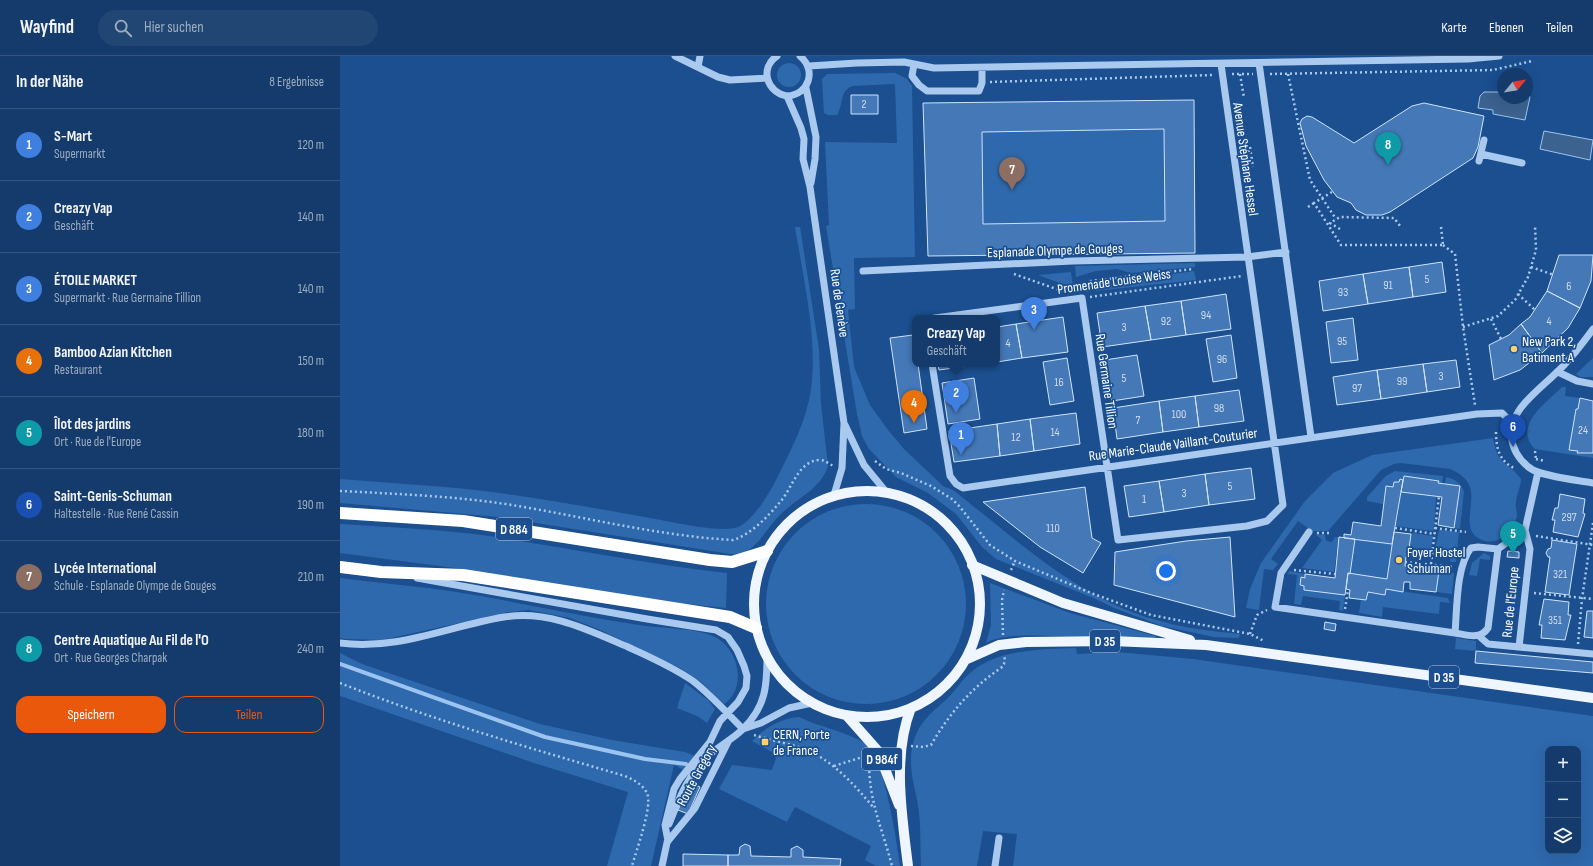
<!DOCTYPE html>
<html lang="de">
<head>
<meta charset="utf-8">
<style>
	:root { --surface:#143b6b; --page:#214673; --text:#f1f3f6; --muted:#9dadc1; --line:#33557e; --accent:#ea580c }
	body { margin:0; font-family:"Sofia Sans Condensed",sans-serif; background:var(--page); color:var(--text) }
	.controls { position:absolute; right:12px; bottom:12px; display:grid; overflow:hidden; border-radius:8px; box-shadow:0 4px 16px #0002 }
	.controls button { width:36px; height:36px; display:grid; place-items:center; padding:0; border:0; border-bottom:1px solid var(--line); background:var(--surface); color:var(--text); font:20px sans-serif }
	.compass { position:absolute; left:1157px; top:12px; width:36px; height:36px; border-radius:50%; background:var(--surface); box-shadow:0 4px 16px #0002; rotate:60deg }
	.you { position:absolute; left:826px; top:515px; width:14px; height:14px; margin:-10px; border:3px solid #fff; border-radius:50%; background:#1a73e8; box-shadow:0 0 0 6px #1a73e833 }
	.badge { display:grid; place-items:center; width:26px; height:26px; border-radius:50%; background:var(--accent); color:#fff; font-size:13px; font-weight:700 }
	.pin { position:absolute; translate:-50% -33px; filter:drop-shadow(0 1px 2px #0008) }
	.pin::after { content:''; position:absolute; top:21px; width:14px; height:12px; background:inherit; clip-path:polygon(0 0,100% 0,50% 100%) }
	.popup { position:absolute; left:572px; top:259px; width:88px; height:52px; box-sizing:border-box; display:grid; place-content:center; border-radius:8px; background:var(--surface); filter:drop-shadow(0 1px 3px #0005); font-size:13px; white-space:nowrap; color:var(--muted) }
	.popup b { font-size:15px; color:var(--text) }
	.popup::after { content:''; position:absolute; left:50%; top:100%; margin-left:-8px; border:8px solid transparent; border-top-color:var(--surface) }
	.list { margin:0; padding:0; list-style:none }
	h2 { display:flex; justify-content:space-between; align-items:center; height:52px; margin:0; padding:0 16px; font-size:17px }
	h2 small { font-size:13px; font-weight:400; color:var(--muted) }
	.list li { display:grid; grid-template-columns:26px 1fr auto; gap:12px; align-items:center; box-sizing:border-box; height:72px; padding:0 16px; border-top:1px solid var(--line) }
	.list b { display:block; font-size:15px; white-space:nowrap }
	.list p { margin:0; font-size:13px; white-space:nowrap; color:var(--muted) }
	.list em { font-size:13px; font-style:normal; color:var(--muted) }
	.actions { display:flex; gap:8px; padding:12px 16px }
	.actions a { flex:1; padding:9px 0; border:1px solid var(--accent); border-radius:12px; text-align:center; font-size:14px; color:var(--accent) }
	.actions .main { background:var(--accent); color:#fff }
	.icon { flex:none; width:22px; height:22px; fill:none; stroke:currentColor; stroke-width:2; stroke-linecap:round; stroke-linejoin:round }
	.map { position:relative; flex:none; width:1253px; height:810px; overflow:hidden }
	header { display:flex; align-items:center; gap:24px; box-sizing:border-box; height:56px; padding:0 20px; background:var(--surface); border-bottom:1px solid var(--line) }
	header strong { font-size:19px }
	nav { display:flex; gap:22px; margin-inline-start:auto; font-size:14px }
	.search { width:280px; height:36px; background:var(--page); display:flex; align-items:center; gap:10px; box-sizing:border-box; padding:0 14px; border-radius:22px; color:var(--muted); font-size:15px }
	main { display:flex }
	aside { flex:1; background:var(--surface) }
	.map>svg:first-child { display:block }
	.green { fill:#2e69ad; fill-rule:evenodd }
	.water { fill:#3c6290; stroke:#9cc4f0 }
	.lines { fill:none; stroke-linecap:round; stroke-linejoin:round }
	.stream { stroke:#9cc4f0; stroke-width:4 }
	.building { fill:#4478b7; stroke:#cfe3fa; fill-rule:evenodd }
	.path { stroke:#a9c9ee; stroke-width:2.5; stroke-dasharray:2 3; stroke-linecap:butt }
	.minor { stroke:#a9c9ee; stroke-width:7 }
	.major { stroke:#f0f6ff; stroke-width:10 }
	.highway { stroke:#fff; stroke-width:12 }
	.poi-dot { fill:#ffd166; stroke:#1b4f8f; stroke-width:1.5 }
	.labels { text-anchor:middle; stroke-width:3.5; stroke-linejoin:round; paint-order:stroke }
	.number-label { font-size:12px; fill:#d0dded }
	.shield { fill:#1b4f8f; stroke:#bbcadd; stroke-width:1 }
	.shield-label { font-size:13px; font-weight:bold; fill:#fff }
	.street-label { font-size:14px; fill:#fff; stroke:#1b4f8f }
	.poi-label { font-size:14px; fill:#fff; stroke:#1b4f8f; text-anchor:start }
</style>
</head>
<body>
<header>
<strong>Wayfind</strong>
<div class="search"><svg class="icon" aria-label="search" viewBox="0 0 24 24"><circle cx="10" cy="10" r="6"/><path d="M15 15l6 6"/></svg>Hier suchen</div>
<nav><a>Karte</a><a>Ebenen</a><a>Teilen</a></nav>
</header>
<main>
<aside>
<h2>In der Nähe<small>8 Ergebnisse</small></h2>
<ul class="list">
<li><span class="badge" style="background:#3f7fe0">1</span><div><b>S-Mart</b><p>Supermarkt</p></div><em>120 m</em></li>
<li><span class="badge" style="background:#3f7fe0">2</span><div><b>Creazy Vap</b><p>Geschäft</p></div><em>140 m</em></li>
<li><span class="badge" style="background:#3f7fe0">3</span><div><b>ÉTOILE MARKET</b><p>Supermarkt · Rue Germaine Tillion</p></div><em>140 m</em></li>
<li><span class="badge" style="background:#e8710a">4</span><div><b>Bamboo Azian Kitchen</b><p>Restaurant</p></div><em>150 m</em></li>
<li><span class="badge" style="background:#0f9aa8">5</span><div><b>Îlot des jardins</b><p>Ort · Rue de l'Europe</p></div><em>180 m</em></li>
<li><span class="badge" style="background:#1a4fb4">6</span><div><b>Saint-Genis-Schuman</b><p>Haltestelle · Rue René Cassin</p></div><em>190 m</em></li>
<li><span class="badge" style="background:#8d6e63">7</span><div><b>Lycée International</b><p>Schule · Esplanade Olympe de Gouges</p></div><em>210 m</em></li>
<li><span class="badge" style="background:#0f9aa8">8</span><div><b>Centre Aquatique Au Fil de l'O</b><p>Ort · Rue Georges Charpak</p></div><em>240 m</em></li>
</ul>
<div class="actions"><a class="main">Speichern</a><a>Teilen</a></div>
</aside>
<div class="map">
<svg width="1253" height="810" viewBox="0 0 1253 810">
	<rect width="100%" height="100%" fill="#1b4f8f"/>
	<!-- green -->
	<path class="green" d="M437 19a12 12 0 1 1 24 0a12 12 0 1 1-24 0Z
		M555 17 567 23 572 30 575 201 514 202 515 253 508 254 514 311 530 349 548 374 564 393 603 430 613 434C675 482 736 541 813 563 841 572 871 575 900 578L899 582 874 581 822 570 774 552 756 543 656 503 642 491 616 458 588 437 556 421 529 393 522 380 517 358 486 170 489 169 485 86 557 87 555 28 513 30C499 34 504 48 497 59H488L484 57 482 23 487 18Z
		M824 73 825 165 643 168 642 76Z
		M455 171H460L479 293 481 348 488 410C480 434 458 441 441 458 426 472 418 494 397 499L159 461 0 447V423C35 426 70 428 105 431 174 437 243 450 310 462 329 465 385 479 400 470 415 462 432 433 439 418 452 392 467 363 471 333 478 283 463 221 455 171Z
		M855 207V211L791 217 777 213 756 215 736 221 735 210Z
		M854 215 856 224 756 235V229Z
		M731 216 733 232 698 219Z
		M1253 302V321H1240L1236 318Z
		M1222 331H1226L1225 340 1240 342 1237 396 1253 397V402L1195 393C1172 370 1207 346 1222 331Z
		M1153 382C1158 411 1166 403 1181 423 1181 431 1176 439 1176 447 1175 451 1177 455 1177 459 1176 466 1173 473 1168 478 1162 483 1153 487 1145 485 1118 478 1136 449 1130 431 1127 422 1119 417 1110 413L1061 407 1054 408 1041 414 988 475H972L958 465 931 503 938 508 933 514 924 513 919 554 906 552 910 533 921 507 965 445 993 417 1032 399Z
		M1055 415 1103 420 1102 428 1098 427 1099 425 1064 420 1063 424 1060 423 1059 426H1054L1053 431 1046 430 1043 448 1027 445V441L1046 420Z
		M1106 421C1115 423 1121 427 1124 436L1120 473 1114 472 1120 430 1105 428Z
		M1061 436 1096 441 1094 474 1092 475 1055 470 1056 466H1057Z
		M426 548a100 100 0 1 1 200 0a100 100 0 1 1-200 0Z
		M0 468C47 471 95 473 142 479 224 491 305 508 387 517L386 552 327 546 115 512 0 497Z
		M1099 474 1119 476 1116 506H1110V501L1094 499Z
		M1073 477 1093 480 1091 494 1079 492 1078 502 1068 501 1071 478Z
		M975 478 985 479 986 485 992 486 995 481H999L994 516 962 512 982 484Z
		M1015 483 1052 488 1047 523 1010 518Z
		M1144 497 1150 500V504L1140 503 1137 520 1129 519 1132 507Z
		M949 515 965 518V522H961L960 529 964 530V534L1005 539 1003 555 999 554 1000 545 963 540 961 549 954 548 957 519 948 518Z
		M1099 515 1114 517 1112 538 1096 536Z
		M0 522C39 527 78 530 117 536 178 546 238 560 299 569 322 573 357 571 377 582 399 595 407 632 384 648L361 626 340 612 258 573 230 562 189 554 169 556 42 584 6 583 0 582Z
		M650 527 730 557 816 580 815 583C781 581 747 580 713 580 692 580 665 577 646 587L651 569Z
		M1046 533 1108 542 1110 547 1100 546 1099 558 1043 551 1042 561 1019 557 1021 543 1026 544 1028 536 1045 539Z
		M1116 582 1136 585V595L1115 593Z
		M736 592 737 598 777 596 853 603 1253 660V810H673L677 778 643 775 637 810H581C580 792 581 774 579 756 577 738 570 720 571 702 573 672 586 661 607 643 615 635 621 625 629 618 655 593 703 593 736 592ZM1208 693H1238V795H1208Z
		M0 597 22 608 200 668 272 684 345 696 355 700 344 714 334 709 311 810H267L288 736 194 707 0 640Z
		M345 627 368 644 375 653 367 667 357 660 337 652Z
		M459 661C467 664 474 668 482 670 497 675 511 679 525 687 544 699 557 787 560 810H536L525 804 531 790 455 751 447 766 379 733 392 709 432 714 437 699 412 685C425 672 441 662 459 661Z"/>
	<!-- water -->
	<path class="water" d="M1144 36H1163V42H1187V37L1190 41 1185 64 1153 58V54L1138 52 1140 40Z
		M1204 75 1253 84 1250 104 1200 93Z"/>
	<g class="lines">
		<!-- stream -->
		<path class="stream" d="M0 608 205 681 305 703 346 708"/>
	</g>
	<!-- building -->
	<path class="building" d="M511 39H538V58H511Z
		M854 44 855 197 588 200 583 47ZM824 73 825 165 643 168 642 76Z
		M1084 47 1144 60 1138 91 1133 102 1050 156 1042 159H1026L1016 154 1011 147 997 141 984 124 966 90 960 67 962 63 967 60 972 61 1014 87 1072 50Z
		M1219 199H1253L1251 225 1240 252 1207 235Z
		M1102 206 1106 236 1073 241 1069 211Z
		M1069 211 1073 241 1028 248 1023 218Z
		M1023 218 1028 248 983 255 979 225Z
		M1207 235 1240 252 1228 272 1202 297 1181 268 1190 261Z
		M886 238 891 273 846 279 841 245Z
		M841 245 846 279 811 284 805 250Z
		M805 250 811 284 762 291 757 257Z
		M723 261 728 296 682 302 676 268Z
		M1013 262 1018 304 991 307 986 266Z
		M676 268 682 302 657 306V271Z
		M1181 268 1202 297 1180 314 1154 324 1149 289 1169 279Z
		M573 279 575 308H578L587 373 564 377 550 282Z
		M891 279 897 322 873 326 866 283Z
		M797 299 804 340 772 345 765 304Z
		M727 302 734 345 710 349 703 306Z
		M1116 304 1120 331 1087 336 1083 308Z
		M598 308H636V309L599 314Z
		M1083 308 1087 336 1041 343 1037 314Z
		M1037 314 1041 343 997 349 993 321Z
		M634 322 640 363 608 368 602 327Z
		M899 334 904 365 859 371 855 340Z
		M855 340 859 371 823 376 819 345Z
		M1240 342 1253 345V397H1237L1238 395 1229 394 1236 353H1238Z
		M819 345 823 376 777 383 773 352Z
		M736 357 740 388 694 395 690 363Z
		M690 363 694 395 660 400 657 368Z
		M657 368 660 400 614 406 609 375Z
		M911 412 915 443 869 449 865 418Z
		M865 418 869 449 824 456 819 425Z
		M1064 420 1099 425 1098 427 1120 430 1114 472 1098 469 1102 441 1061 436Z
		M1060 423 1063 424 1052 488 1004 482V478L1011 479 1013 466 1041 470 1046 430 1053 431 1054 426H1059Z
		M819 425 824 456 789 461 784 430Z
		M745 431 752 482 761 487 743 517 700 491 643 446Z
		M1220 438 1245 443 1243 457 1245 458 1238 481 1213 476 1215 464H1212L1215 452H1218Z
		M1054 476 1071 478 1068 501H1066L1065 510 1099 515 1096 536 1070 533V526H1064L1063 536 1046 533 1045 539 1028 536 1026 544 1009 542 1010 534 1006 533 1008 517 1047 523Z
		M890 481 895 561 774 529 775 496 846 485Z
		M999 481 1015 483 1010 518 1008 517 1005 539 964 534V530L960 529 961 521 965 522V518L995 522Z
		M1212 484 1237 488 1229 539 1205 536 1210 501H1208L1206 497 1208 493 1211 492Z
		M1168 495 1179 496V502L1167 501Z
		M1204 543 1229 546 1228 559H1231L1225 584 1201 582 1202 569H1199Z
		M1247 555H1253V582L1244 581Z
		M985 566 996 568 995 575 984 573Z
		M1136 595 1253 606V617L1135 607Z
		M350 727 360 731 348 758 338 754Z
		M405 788 410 790 411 800 451 801V793L457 790 463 794V801L501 803 500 810H388V799H399L400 791Z
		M343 798 388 799V810H343Z"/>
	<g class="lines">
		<!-- path -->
		<path class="path" d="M892 18H913
			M900 18 904 42
			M930 18 1153 14 1192 5
			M948 18 970 124 996 163
			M650 26 873 19
			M910 91 913 111
			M992 136 974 147 1001 189H1103
			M968 151 974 147
			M1101 171 1103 189
			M1000 173 990 167 1000 161 1054 162 1061 171
			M1103 189 1115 198 1123 271 1135 349
			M1191 211 1214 219
			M674 218 722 235
			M746 235 751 225 853 213
			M1178 238 1195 254
			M750 241 902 220
			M1151 263 1161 283
			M1123 271 1158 260 1175 244 1188 221 1196 194 1195 169
			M1156 376C1156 391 1159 405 1174 412
			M1195 395 1196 404
			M1196 403 1205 405
			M535 405 546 413 561 417 591 430 612 443 620 451 650 489 675 505 751 537 811 559 910 578 924 585
			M0 435C57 438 115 440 172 449 245 461 319 480 393 484 412 478 428 460 441 445 452 432 459 404 480 404 486 404 488 408 494 410
			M1055 472 1095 478
			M1095 472 1126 476
			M977 477H990
			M1196 480 1253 489
			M1065 506 1114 511
			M1091 508 1099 440
			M671 514 675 505
			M954 514 995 518
			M1194 537 1253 543
			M1005 553 1008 534
			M910 578 917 559 927 554
			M663 579 662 544 664 534
			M1238 588 1242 543 1253 467
			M0 627C93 664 189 692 285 720 294 724 302 728 307 737 313 750 296 795 292 810
			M414 679C430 684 446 687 462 692 491 703 513 727 533 751
			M571 690 583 691 591 689C609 658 631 632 661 612L664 608 665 599
			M529 705C529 747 542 771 552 810
			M494 710 529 699"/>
		<!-- minor -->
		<path class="minor" d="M335 0 378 21 390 24 427 22
			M437 0C419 12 427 37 447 40 469 39 477 14 460 0
			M919 7 971 381
			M574 8 572 20 579 29 587 35H639L642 27V12
			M469 10 517 7 564 6 594 12 1128 3 1159 0
			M358 11 360 0
			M466 32 476 81 475 103 471 127
			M447 40 461 72 464 83 463 103 470 131 504 367 502 412 494 439
			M1141 98 1182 107
			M1139 105 1144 84
			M523 215 733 205 907 201 946 196
			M595 262 742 242 778 484 907 470 927 465 943 449 881 8
			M1253 273C1242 288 1231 303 1218 315 1199 335 1163 356 1173 389 1176 399 1184 409 1193 414 1207 421 1237 424 1253 427
			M592 308 610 420 616 428 623 432 1137 358 1162 357 1173 368
			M1218 316 1237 325 1253 328
			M505 369 524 409 547 437
			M969 476 941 517 935 551 1115 577
			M1138 491 1158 493 1148 572C1140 584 1128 579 1115 577 1117 554 1116 510 1131 492Z
			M1158 493 1185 474
			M77 522 307 563 376 574 388 581 397 594 404 610 407 620 406 632 398 646 380 665 370 686 340 723 334 733 325 769 328 785
			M1139 580 1148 588 1253 598
			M0 587C56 595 109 570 164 561 209 554 248 574 288 591 310 601 333 611 353 625 371 639 387 657 403 673
			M1179 591 1190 493 1185 474 1198 416
			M403 673 421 667 449 652 472 647
			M329 768C339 743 348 718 369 699 379 690 393 683 403 673 426 650 427 630 427 600
			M328 785 355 752 388 686
			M322 810 328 782
			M655 810 659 782"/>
		<!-- major -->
		<path class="major" d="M414 548a113 113 0 1 1 226 0a113 113 0 1 1-226 0Z
			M632 509 723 547 850 584
			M625 604 659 589 686 586 772 585 866 589 1253 642
			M507 660 538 695 559 749
			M568 810C562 760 552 700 571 652"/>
		<!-- highway -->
		<path class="highway" d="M0 457 123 465 370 504 392 506 427 495
			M0 511 41 516 123 519 390 561 416 572"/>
	</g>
	<!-- markers -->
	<g class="poi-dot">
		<circle cx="1174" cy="293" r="4"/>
		<circle cx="1059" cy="504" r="4"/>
		<rect x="421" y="682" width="8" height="8" rx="2"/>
	</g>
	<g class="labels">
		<!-- number labels -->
		<g class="number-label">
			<text x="524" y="52">2</text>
			<text x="1087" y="227">5</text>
			<text x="1048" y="233">91</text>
			<text x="1229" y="234">6</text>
			<text x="1003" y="240">93</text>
			<text x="866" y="263">94</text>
			<text x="826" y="269">92</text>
			<text x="1209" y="269">4</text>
			<text x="784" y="275">3</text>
			<text x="1002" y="289">95</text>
			<text x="668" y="291">4</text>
			<text x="882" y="307">96</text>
			<text x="1101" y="324">3</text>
			<text x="784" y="326">5</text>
			<text x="1062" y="329">99</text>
			<text x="719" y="330">16</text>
			<text x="1017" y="336">97</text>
			<text x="879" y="356">98</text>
			<text x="839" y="362">100</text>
			<text x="798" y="368">7</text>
			<text x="1243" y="378">24</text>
			<text x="715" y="380">14</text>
			<text x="676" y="385">12</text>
			<text x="890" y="434">5</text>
			<text x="844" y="441">3</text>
			<text x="804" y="447">1</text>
			<text x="1229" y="465">297</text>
			<text x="713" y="476">110</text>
			<text x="1220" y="522">321</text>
			<text x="1215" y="568">351</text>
		</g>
		<!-- shield labels -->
		<g class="shield">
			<rect x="156" y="462" width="36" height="22" rx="3"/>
			<rect x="750" y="574" width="30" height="22" rx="3"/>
			<rect x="1089" y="610" width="30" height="22" rx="3"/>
			<rect x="522" y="692" width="40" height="22" rx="3"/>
		</g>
		<g class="shield-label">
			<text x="174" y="478">D 884</text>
			<text x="765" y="590">D 35</text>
			<text x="1104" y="626">D 35</text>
			<text x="542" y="708">D 984f</text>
		</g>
		<!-- street labels -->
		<g class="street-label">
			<text transform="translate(906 103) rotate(82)" y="5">Avenue Stéphane Hessel</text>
			<text transform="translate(715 194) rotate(-2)" y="5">Esplanade Olympe de Gouges</text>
			<text transform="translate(774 225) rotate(-8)" y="5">Promenade Louise Weiss</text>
			<text transform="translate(500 247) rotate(82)" y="5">Rue de Genève</text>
			<text transform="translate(767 325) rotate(82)" y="5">Rue Germaine Tillion</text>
			<text transform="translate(833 388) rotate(-8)" y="5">Rue Marie-Claude Vaillant-Couturier</text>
			<text transform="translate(1170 546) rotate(-84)" y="5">Rue de l'Europe</text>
			<text transform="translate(356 719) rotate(-62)" y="5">Route Gregory</text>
		</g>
		<!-- poi labels -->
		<g class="poi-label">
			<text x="1182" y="290">New Park 2,<tspan x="1182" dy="16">Batiment A</tspan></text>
			<text x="1067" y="501">Foyer Hostel<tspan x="1067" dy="16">Schuman</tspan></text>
			<text x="433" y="683">CERN, Porte<tspan x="433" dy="16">de France</tspan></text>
		</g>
	</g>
</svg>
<div class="controls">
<button>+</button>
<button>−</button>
<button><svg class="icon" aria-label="layers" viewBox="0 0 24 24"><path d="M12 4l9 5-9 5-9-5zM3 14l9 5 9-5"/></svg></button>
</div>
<svg class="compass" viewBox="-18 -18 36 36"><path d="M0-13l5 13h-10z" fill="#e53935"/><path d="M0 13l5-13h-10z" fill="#9dadc1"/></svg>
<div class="you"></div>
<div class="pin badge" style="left:621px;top:399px;background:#3f7fe0">1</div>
<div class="pin badge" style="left:616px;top:357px;background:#3f7fe0">2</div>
<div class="popup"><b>Creazy Vap</b>Geschäft</div>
<div class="pin badge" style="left:694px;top:274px;background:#3f7fe0">3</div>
<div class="pin badge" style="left:574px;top:367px;background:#e8710a">4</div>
<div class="pin badge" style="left:1173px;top:498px;background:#0f9aa8">5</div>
<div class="pin badge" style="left:1173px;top:391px;background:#1a4fb4">6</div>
<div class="pin badge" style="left:672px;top:134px;background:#8d6e63">7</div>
<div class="pin badge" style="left:1048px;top:109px;background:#0f9aa8">8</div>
</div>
</main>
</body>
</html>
